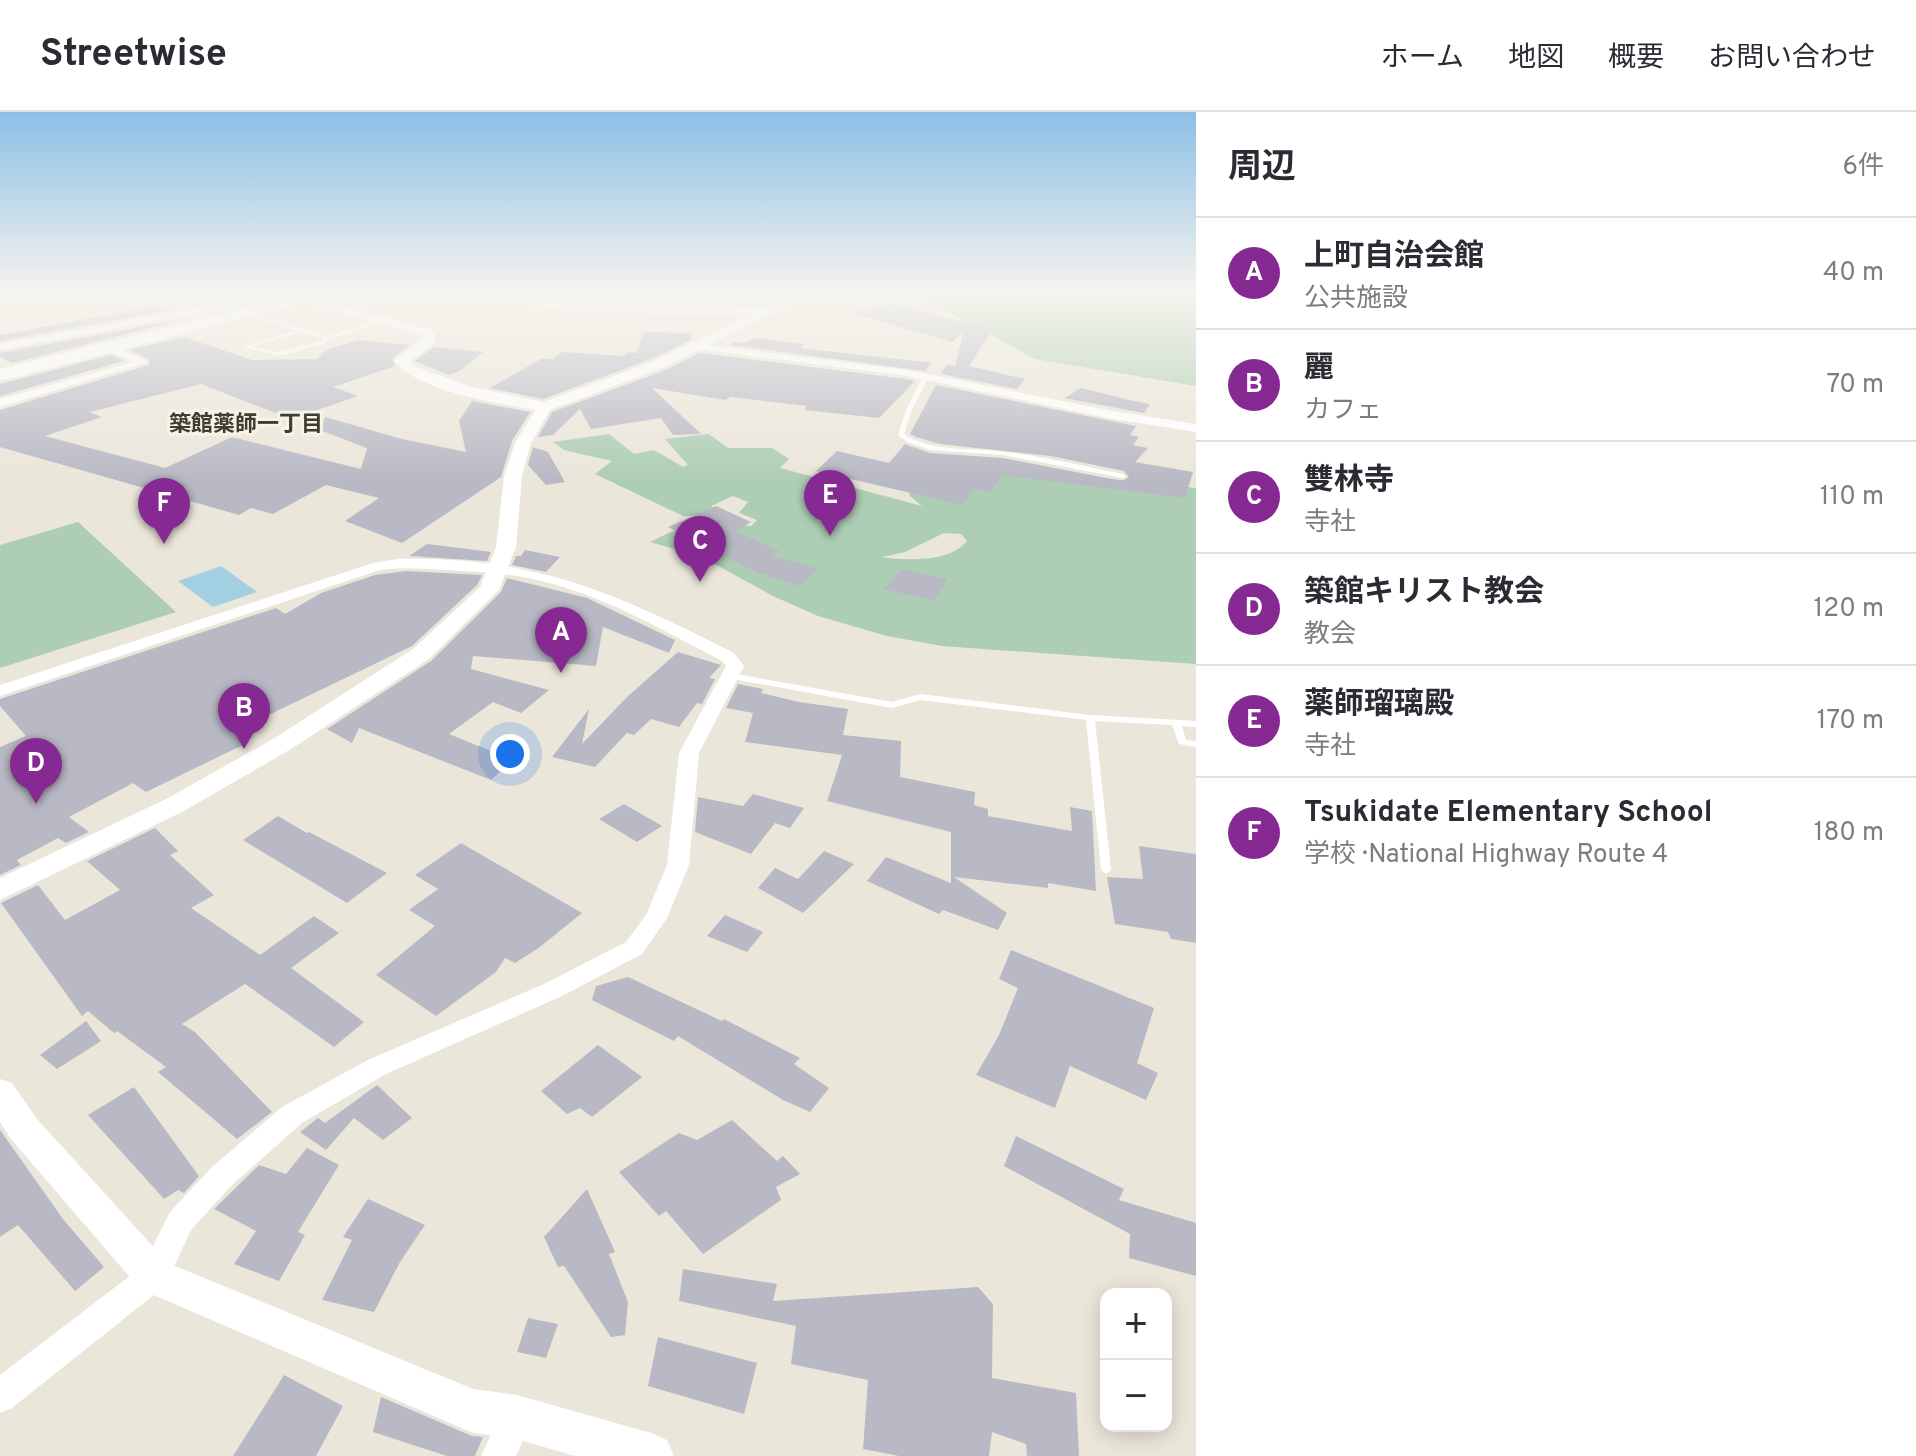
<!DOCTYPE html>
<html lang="ja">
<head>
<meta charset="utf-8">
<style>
	:root { --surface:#fff; --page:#f7f7f7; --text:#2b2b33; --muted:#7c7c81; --line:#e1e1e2; --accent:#872993 }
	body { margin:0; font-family:Overpass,"Noto Sans JP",sans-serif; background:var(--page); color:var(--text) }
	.controls { position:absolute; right:24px; bottom:24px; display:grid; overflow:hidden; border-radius:16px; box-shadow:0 4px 20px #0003 }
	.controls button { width:72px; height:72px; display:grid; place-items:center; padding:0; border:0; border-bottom:2px solid var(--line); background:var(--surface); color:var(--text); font:40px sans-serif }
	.you { position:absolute; left:510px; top:642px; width:28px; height:28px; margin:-20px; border:6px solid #fff; border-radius:50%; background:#1a73e8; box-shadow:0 0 0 12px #1a73e833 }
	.badge { display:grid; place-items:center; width:52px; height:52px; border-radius:50%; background:var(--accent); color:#fff; font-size:26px; font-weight:700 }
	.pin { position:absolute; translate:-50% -66px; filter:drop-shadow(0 2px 4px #0008) }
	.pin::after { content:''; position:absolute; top:42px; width:28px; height:24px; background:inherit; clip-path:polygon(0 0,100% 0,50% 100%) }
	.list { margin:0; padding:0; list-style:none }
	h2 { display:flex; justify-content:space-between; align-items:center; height:104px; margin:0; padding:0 32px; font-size:34px }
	h2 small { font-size:26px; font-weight:400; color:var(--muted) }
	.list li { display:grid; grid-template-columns:52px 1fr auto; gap:24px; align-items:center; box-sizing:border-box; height:112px; padding:0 32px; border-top:2px solid var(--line) }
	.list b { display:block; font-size:30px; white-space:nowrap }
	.list p { margin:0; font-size:26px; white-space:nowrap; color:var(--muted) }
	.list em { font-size:26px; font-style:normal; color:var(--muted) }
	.map { position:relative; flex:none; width:1196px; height:1344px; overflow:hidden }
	header { display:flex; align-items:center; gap:48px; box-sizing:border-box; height:112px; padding:0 40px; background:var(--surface); border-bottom:2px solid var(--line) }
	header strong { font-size:38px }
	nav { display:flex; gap:44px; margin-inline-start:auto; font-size:28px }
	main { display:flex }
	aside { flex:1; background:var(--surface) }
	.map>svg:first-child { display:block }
	.green { fill:#adcdb4; fill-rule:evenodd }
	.water { fill:#a3cfe2 }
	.building { fill:#b9b9c5 }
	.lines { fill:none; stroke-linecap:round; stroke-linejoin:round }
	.service { fill:#fff; fill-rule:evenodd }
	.minor { fill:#fff; fill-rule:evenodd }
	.tertiary { fill:#fff; fill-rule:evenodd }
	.trunk { fill:#fff; fill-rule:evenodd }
	.labels { text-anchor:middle; stroke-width:6; stroke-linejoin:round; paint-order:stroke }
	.far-neighbourhood-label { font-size:22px; font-weight:bold; fill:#403c32; stroke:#f8f3e7 }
</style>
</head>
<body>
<header>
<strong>Streetwise</strong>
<nav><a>ホーム</a><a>地図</a><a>概要</a><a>お問い合わせ</a></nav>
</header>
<main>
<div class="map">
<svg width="1196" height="1344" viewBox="0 0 1196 1344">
	<rect width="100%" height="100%" fill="#ebe6da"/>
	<!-- green -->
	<path class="green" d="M913 180H1196V274L1035 247Z
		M609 322 634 342 654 338 683 355 688 353 665 327 709 322 728 336H772L789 347 780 356 922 394 910 384 907 373 943 362 1074 363 1196 376V552L942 534 887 524 818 504 773 484 702 445 650 430C688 410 709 408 751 414L757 408 739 401 748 390 733 384 711 394 716 398 702 404H683L595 362 612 349 564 338 553 330ZM944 421 961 422 967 429C951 450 906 449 882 445L905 440Z
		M78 410 176 500 0 556V433Z"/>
	<!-- water -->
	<path class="water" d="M221 454 257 480 213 495 178 469Z"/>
	<!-- building -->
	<path class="building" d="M892 191 992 218 969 254 1025 267 1017 277 941 262 946 253 955 254 964 218 953 230 851 201Z
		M160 193 171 198 0 229V223Z
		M189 206 12 251 0 245V241Z
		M644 220 691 221V228L651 247 543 287 490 276 541 247H553L562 240 623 244 628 240 637 241Z
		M184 225 252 248 317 247 326 238 358 228 409 233 392 247 395 254 333 275 358 284 291 307 201 272 90 300 102 305 45 324 165 356 232 325 361 357 367 336 320 318 325 305 402 327 466 340 459 309 472 289 530 300 512 329 501 365 402 431 345 409 379 386 326 373 273 402 251 396 239 403 0 335V298L149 253V247L130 238Z
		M753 226 804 232 801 236 932 251 925 259 730 233 732 230 745 231Z
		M434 235 483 240 461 258 449 263 415 249Z
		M700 241 906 267 915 269 879 306 804 298 807 294 730 285 726 288 652 276 701 322 673 323 661 306 591 317 580 297 553 323 538 325 552 300 663 259Z
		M111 243 124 249 0 284V272Z
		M936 273 1136 314 1130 323 1139 325 1133 333 1148 336 1135 350 1193 360 1185 386 1003 363 990 380 974 377 963 393 816 359 837 339 889 351 905 332 930 341 1003 346 1122 369 1129 365 1124 359 1051 344 940 332 916 325 910 322Z
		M1081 276 1134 289 1150 292 1144 301 1064 286Z
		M533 335 548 340 565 370 546 373 528 353Z
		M716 394 751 410 735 419 780 439 770 443 818 457 800 474 756 460 668 415Z
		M427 432 491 440 487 449 409 444Z
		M525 438 560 445 546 460 512 453 516 444H521Z
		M902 457 948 467 934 489 884 477Z
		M406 459 482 463 477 473 412 534 233 620 249 630 146 680 133 671 69 705 89 720 66 731 58 726 17 748 21 753 0 763V635L26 624 0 594V587L276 496 285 502 321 481 375 463Z
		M507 466 587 486 675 528 669 541 603 515 596 554 473 544 471 557 549 578 521 601 493 590 449 622 513 648 491 668 359 616 352 631 327 617 431 549 501 480Z
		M678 540 721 553 709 566 715 567 702 592 697 591 679 615 651 607 634 623 627 621 595 655 552 645 589 597 582 632 627 585Z
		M738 572 763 577 761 581 799 590 848 597 843 623 901 629 900 665 975 680 974 693 988 697V704L1072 719 1070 695 1092 699 1096 779 1048 771V776L954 765 1007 801 998 818 943 798 939 802 867 769 886 745 951 771V720L827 689 842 643 745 630 753 601 726 596Z
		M753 682 804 696 790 716 775 711 751 742 695 720 698 685 743 694Z
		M624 692 662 714 637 730 599 707Z
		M278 704 307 721 309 720 387 761 347 791 243 728Z
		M155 716 178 739 170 743 214 783 191 796 260 843 314 804 339 821 291 856 364 910 334 935 245 872 182 912 195 920 272 1000 237 1027 158 960 166 955 117 919 114 921 88 899 82 904 1 791 38 773 65 808 120 778 87 749Z
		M461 731 582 801 540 835 515 851 505 846 496 860 436 904 376 863 435 814 409 798 438 777 415 763Z
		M1139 734 1196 742V831L1171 827 1168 820 1115 812 1107 765 1143 767Z
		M824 739 854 752 803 801 758 776 775 756 798 767Z
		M725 803 763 820 747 840 707 824Z
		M1011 838 1154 896 1137 951 1158 961 1146 988 1070 954 1055 996 976 963 999 923 1018 876 999 867Z
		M628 865 722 909 724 907 800 946 794 952 829 976 810 1000 783 988 678 924 674 929 592 888 596 874Z
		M86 909 101 929 57 957 40 943Z
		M598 933 642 965 592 1005 580 996 567 1002 541 979Z
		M377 973 412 1006 383 1028 354 1006 326 1038 300 1020 318 1006 325 1011Z
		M134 975 199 1064 184 1081 178 1078 164 1087 88 1003Z
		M732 1008 777 1049 783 1044 800 1062 776 1075 781 1088 703 1142 666 1099 659 1104 619 1060 679 1021 697 1028Z
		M0 1018 63 1107 104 1155 75 1179 18 1113 0 1125Z
		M1016 1024 1124 1077 1119 1088 1196 1111V1164L1129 1146 1130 1122 1004 1054Z
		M307 1036 339 1053 298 1120 305 1123 279 1169 234 1152 256 1119 214 1097 259 1053 286 1062Z
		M587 1077 615 1140 609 1142 628 1190 625 1223 611 1225 564 1154 558 1155 544 1125Z
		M368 1087 425 1113 400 1150 374 1200 322 1188 352 1128 343 1125Z
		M683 1157 777 1172 773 1189 978 1175 993 1192 992 1266 1076 1281 1079 1344H1027L1026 1332 992 1320 989 1344H899L863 1337 868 1268 791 1252 796 1214 679 1189Z
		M528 1206 558 1212 546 1246 517 1240Z
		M658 1225 757 1251 744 1302 648 1274Z
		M284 1263 343 1294 316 1344H233Z
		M381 1285 472 1324 483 1325 475 1344H447L373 1320Z"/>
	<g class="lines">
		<!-- service -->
		<path class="service" d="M244 200 327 224 384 207 388 208 329 227 326 231 279 244 242 235 296 218 244 202ZM302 220 324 227 322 229 279 240 251 235Z
			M926 262 929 264 912 298 904 322C931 341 975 335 1007 340 1046 345 1084 354 1123 362L1126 364 1123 366 1003 343 930 338 907 330 898 323 906 298 923 264Z
			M730 561 892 590 920 582 1090 603 1196 609V615L1182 614 1186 628 1196 629V635L1179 632 1172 613 1095 609 1111 758 1106 762 1101 758 1086 608 920 588 892 596 727 566 726 564Z"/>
		<!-- minor -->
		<path class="minor" d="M491 180 563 191 771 196 776 199 771 202C715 201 530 207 491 180Z
			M224 191 227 196 0 238V232Z
			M699 232 907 258 1113 299 1196 312V320L1113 307 907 264 695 237V233Z
			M104 233H112L148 250 0 295V287L133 250 104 237Z
			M398 447C535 444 615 481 734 541L744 554 699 641 689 753 667 806 642 842 562 884 386 962 302 1011 231 1074 191 1118 165 1174 12 1296 0 1301V1263L143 1154 170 1100 211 1056 282 995 368 948 544 872 626 830 646 803 667 753 679 641 726 554 722 549C664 519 605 484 541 469 511 461 479 460 448 458 426 457 403 455 380 458L0 584V573L373 451Z
			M517 1288 529 1293 534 1305 516 1344H481L505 1293Z"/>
		<!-- tertiary -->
		<path class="tertiary" d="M172 180H191L252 201 242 204Z
			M800 180H816L662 256 550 298 531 331 522 364 516 435 499 478 429 547 291 637 184 699 0 788V766L166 687 273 627 413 537 480 475 496 435 504 364 515 331 535 298C494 290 422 281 394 249L424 224 302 189V183L436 219 435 231 410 249 416 255 472 275 543 290 652 250Z
			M0 967 12 971 37 1007 168 1151 473 1277 517 1283 651 1321 667 1328 674 1344H575L517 1327 473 1321 140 1177 11 1027 0 1010Z"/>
		<!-- trunk -->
		<path class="trunk" d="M308 180H335L333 183 0 269V257Z"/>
	</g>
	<!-- sky -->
	<linearGradient id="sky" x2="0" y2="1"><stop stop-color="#8cbfe6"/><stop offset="0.49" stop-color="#f6f4ee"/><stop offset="1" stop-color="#f6f4ee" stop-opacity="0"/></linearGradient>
	<rect width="1196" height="368" fill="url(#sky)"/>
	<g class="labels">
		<!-- far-neighbourhood labels -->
		<g class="far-neighbourhood-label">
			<text x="246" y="319">築館薬師一丁目</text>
		</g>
	</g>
</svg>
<div class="controls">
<button>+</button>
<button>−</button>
</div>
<div class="you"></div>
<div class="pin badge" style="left:561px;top:561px">A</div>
<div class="pin badge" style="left:244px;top:637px">B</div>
<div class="pin badge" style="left:700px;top:470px">C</div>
<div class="pin badge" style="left:36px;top:692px">D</div>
<div class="pin badge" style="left:830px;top:424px">E</div>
<div class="pin badge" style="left:164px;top:432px">F</div>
</div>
<aside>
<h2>周辺<small>6件</small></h2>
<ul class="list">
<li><span class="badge">A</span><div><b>上町自治会館</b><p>公共施設</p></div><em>40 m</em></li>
<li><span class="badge">B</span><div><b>麗</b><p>カフェ</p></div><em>70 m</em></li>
<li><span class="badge">C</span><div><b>雙林寺</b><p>寺社</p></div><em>110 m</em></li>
<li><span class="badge">D</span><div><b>築館キリスト教会</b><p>教会</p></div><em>120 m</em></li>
<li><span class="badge">E</span><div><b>薬師瑠璃殿</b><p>寺社</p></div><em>170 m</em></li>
<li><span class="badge">F</span><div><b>Tsukidate Elementary School</b><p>学校 · National Highway Route 4</p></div><em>180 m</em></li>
</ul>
</aside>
</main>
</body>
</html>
